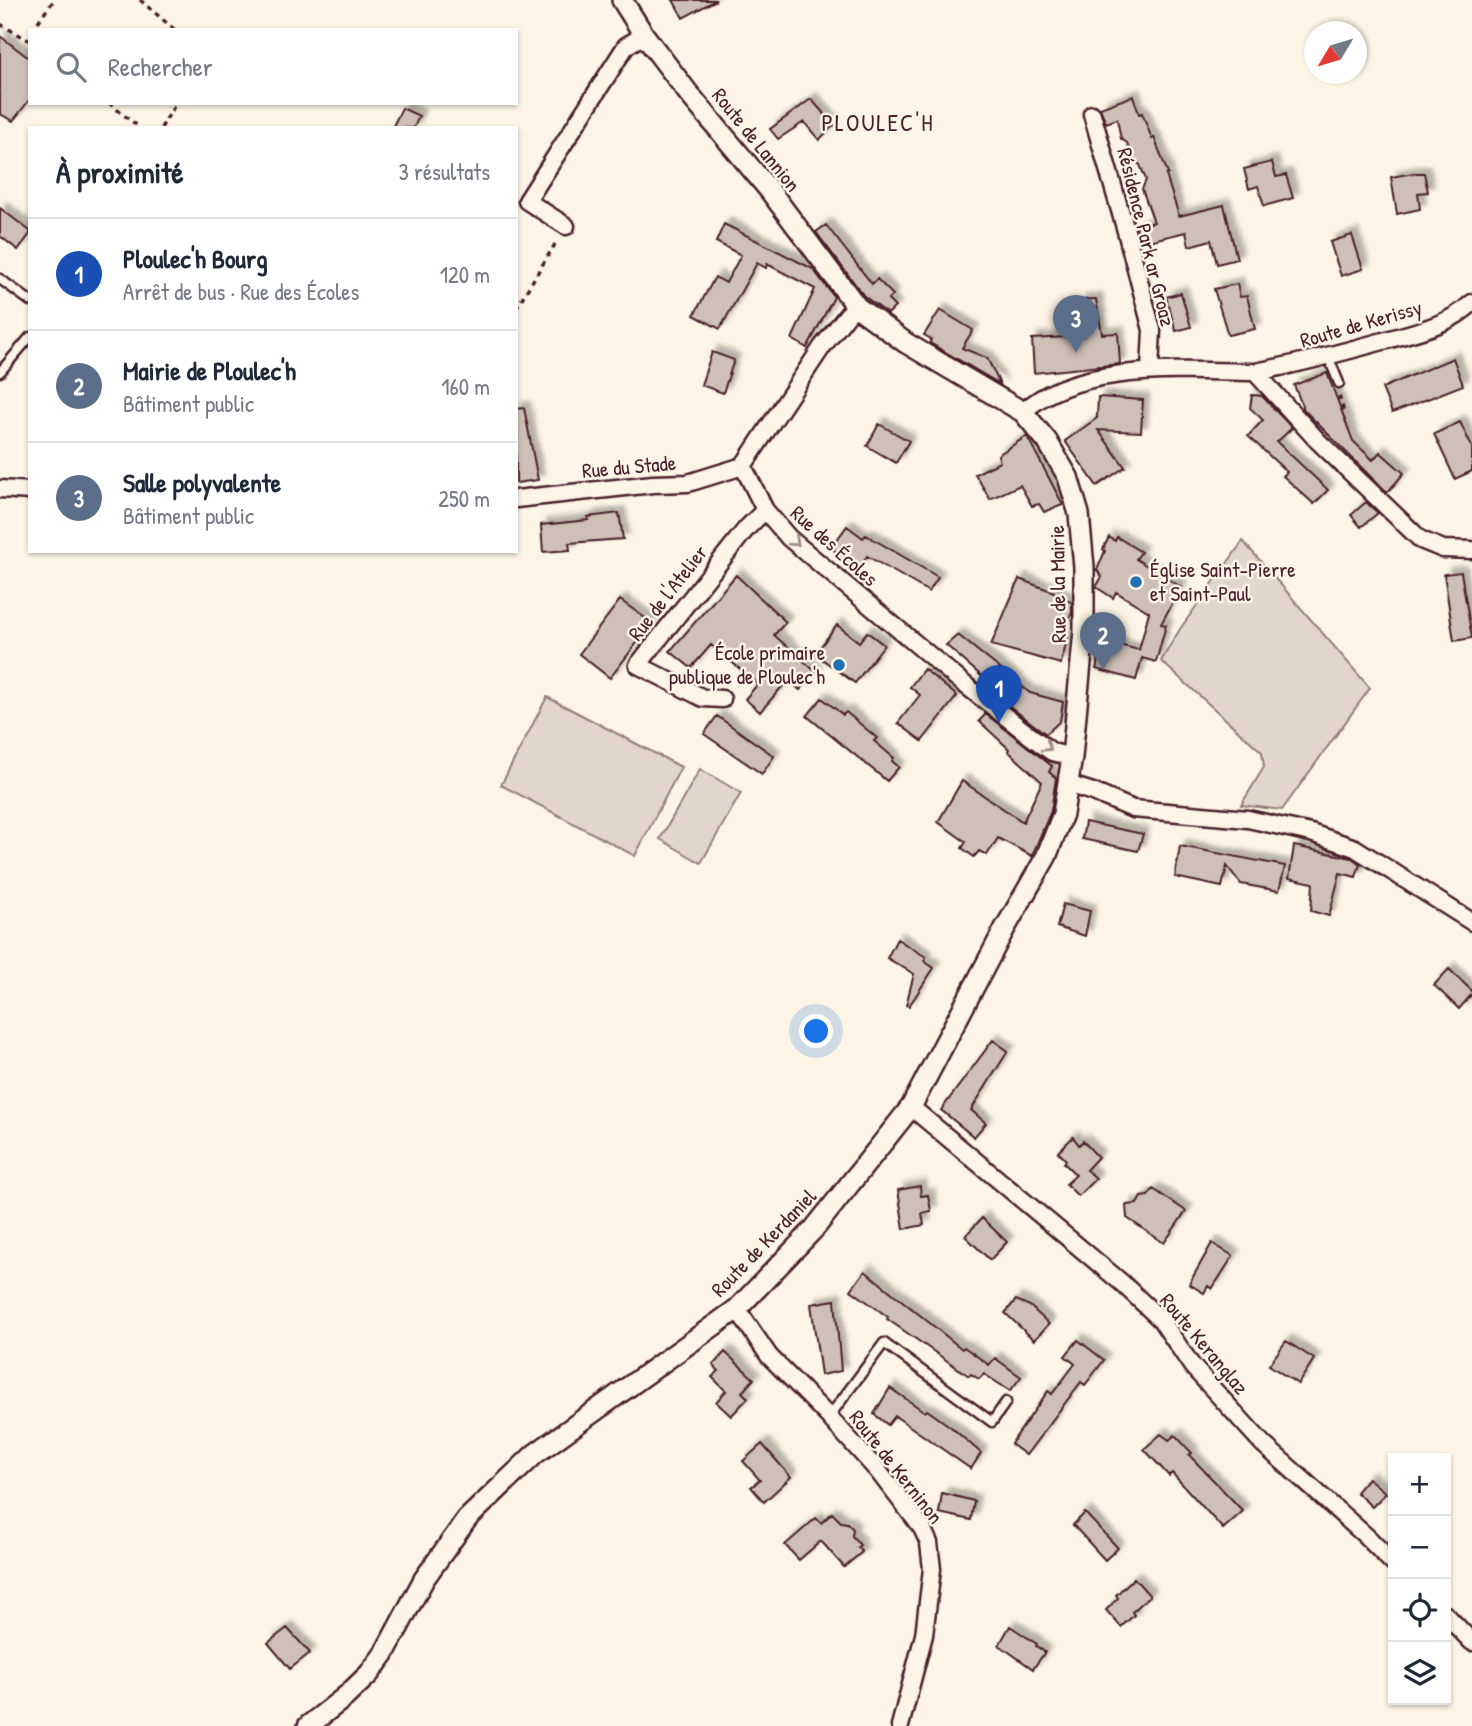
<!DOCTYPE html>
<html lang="fr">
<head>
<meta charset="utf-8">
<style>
	:root { --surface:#fff; --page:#f2f2f3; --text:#1f2937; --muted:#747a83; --line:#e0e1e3; --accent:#d93025 }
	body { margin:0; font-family:"Patrick Hand",sans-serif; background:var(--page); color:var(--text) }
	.controls { position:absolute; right:21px; bottom:21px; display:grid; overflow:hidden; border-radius:0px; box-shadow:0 2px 5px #0004 }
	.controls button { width:63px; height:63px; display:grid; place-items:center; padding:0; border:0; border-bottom:2px solid var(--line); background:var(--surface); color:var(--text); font:35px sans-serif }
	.compass { position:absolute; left:1304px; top:21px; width:63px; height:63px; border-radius:50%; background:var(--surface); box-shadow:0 2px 5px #0004; rotate:232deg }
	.you { position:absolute; left:817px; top:1032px; width:24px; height:24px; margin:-18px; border:5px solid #fff; border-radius:50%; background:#1a73e8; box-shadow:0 0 0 10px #1a73e833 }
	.badge { display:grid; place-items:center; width:46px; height:46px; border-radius:50%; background:var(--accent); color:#fff; font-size:23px; font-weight:700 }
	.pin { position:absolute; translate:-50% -58px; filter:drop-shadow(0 2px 4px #0008) }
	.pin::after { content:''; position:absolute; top:37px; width:24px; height:21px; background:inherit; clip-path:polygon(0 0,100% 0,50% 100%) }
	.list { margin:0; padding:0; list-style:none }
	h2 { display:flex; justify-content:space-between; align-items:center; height:91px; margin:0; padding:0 28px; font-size:30px }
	h2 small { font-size:23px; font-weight:400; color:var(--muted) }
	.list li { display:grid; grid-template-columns:46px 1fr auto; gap:21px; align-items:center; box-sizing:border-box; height:112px; padding:0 28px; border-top:2px solid var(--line) }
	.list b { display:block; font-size:26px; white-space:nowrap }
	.list p { margin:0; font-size:23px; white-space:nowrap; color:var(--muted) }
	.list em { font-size:23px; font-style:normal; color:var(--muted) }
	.icon { flex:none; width:38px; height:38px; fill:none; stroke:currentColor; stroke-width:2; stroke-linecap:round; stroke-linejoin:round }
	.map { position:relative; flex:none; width:1472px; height:1726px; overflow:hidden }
	.search { position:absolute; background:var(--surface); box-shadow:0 2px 5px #0004; left:28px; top:28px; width:490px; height:77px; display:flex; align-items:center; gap:18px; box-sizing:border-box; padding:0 24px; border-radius:0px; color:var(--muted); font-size:26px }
	.panel { position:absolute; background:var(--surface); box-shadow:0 2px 5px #0004; left:28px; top:126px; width:490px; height:427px; border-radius:0px }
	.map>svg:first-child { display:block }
	.green { fill:#e2d5ca; stroke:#967a7a; stroke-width:2 }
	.building { fill:#cfc0b7; stroke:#4a1f2b; stroke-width:2; filter:url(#shadow) }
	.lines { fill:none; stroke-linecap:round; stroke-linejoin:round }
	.service-casing { stroke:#4a1f2b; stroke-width:13 }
	.minor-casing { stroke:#4a1f2b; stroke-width:21 }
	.tertiary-casing { stroke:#4a1f2b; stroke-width:24 }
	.path { stroke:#4a1f2b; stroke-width:3.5; stroke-dasharray:5 5; stroke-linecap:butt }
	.service { stroke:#fcf5e5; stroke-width:8 }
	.minor { stroke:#fcf5e5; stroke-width:16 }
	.tertiary { stroke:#fcf5e5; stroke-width:19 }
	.oneway { stroke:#a38a88 }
	.poi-dot { fill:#1f6fb2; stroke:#fcf5e5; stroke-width:2.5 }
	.labels { text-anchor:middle; stroke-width:5; stroke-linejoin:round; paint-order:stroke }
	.street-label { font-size:21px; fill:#4a1f2b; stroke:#fcf5e5 }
	.poi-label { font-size:21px; fill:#4a1f2b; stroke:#fcf5e5; text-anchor:start }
	.quarter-label { font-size:24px; letter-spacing:2px; fill:#4a1f2b; stroke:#fcf5e5 }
</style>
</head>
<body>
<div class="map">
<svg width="1472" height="1726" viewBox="0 0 1472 1726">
	<defs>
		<filter id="shadow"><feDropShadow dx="6" dy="-6" stdDeviation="2" flood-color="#0004"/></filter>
	</defs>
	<rect width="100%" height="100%" fill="#fcf5e5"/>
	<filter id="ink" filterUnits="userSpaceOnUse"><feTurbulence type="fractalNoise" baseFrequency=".0143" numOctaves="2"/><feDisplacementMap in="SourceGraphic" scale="14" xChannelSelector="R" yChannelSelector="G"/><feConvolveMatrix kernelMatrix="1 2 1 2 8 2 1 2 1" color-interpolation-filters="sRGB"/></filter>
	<g filter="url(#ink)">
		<!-- green -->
		<path class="green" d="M1243 541 1370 688 1282 810 1241 805 1264 767 1262 752 1161 661 1180 629Z
			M547 697 681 767 635 856 501 785Z
			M700 769 741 793 701 863 660 839Z"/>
		<!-- building -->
		<path class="building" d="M673 0H716L683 18Z
			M0 36 30 59V99L13 121 0 114Z
			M1133 96 1139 114 1142 113 1152 139 1154 137 1168 174 1166 175 1179 216 1224 205 1237 259 1217 264 1211 240 1189 246 1186 232 1140 243 1136 227 1154 222 1142 189 1146 180 1140 165 1133 160 1127 143 1121 139 1117 119 1106 123 1100 108Z
			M811 99 834 125 819 140 804 122 778 139 770 129Z
			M402 108 419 116 414 128H392Z
			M1272 162 1276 177 1286 175 1293 198 1264 206 1258 186 1249 189 1244 169Z
			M1414 173H1424L1428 192 1418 193 1420 209 1397 214 1391 177Z
			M0 208 30 231V234L18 250 0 236Z
			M724 224 813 269 834 297 807 348 792 339 815 289 767 264 766 268 757 263 720 329 694 315 715 277 726 283 741 255 716 242Z
			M826 225 872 284 877 279 893 295 888 300 895 307 888 314 864 296 816 232Z
			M1352 235 1363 269 1341 276 1330 242Z
			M1237 284 1240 297 1247 296 1255 329 1228 335 1214 289Z
			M1181 293 1191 327 1176 331 1166 297Z
			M1096 299 1102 334 1118 333 1120 364 1034 373 1032 339 1084 336 1081 300Z
			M940 310 973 330 962 348 987 358 1000 384 930 343 931 339 924 335Z
			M712 352 734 360 723 393 701 385Z
			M1453 358 1463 385 1392 413 1382 388Z
			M1327 373 1353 441 1373 460 1380 452 1404 473 1387 493 1304 410 1294 385Z
			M1252 395 1262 396 1292 428 1277 442 1328 490 1314 504 1283 476 1287 472 1248 436 1263 420 1250 408Z
			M1098 397 1143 400 1141 432 1098 430 1125 467 1097 486 1065 441 1097 418Z
			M524 408 538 480 516 483V409Z
			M1460 422 1472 447V471L1455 479 1434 434Z
			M879 424 909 441 896 463 867 446Z
			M1027 436 1063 505 1044 512 1039 504 1032 506 1020 485 990 499 975 474 1000 462 998 455Z
			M1366 502 1378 513 1361 527 1351 515Z
			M619 513 623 539 569 543 570 550 543 552 541 525 588 520V517Z
			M847 526 863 538 866 535 938 577 929 592 867 556 859 568 831 548Z
			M1109 537 1115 541 1117 537 1141 552 1136 559 1181 587 1161 624 1166 625 1156 662 1142 658 1136 680 1096 669 1103 641 1139 650 1149 612 1116 592 1113 598 1096 587 1102 577 1097 570 1105 551 1103 549Z
			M1461 572 1472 638 1454 641 1444 574Z
			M736 575 786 622 774 635 816 672 800 690 788 680 760 712 745 699 758 684 711 645 691 668 670 651Z
			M1019 579 1054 592 1072 603V613L1060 634 1068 636 1061 664 991 645Z
			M620 600 652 623 610 678 579 654Z
			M837 625 859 642 867 632 884 645 855 683 815 654Z
			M958 635 1030 693 1063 702 1060 721 1046 734 1000 699 1004 696 946 645Z
			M924 669 957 696 922 741 898 723 920 695 910 687Z
			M822 698 843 715 846 712 877 738 874 741 894 758 892 761 899 767 887 781 807 716Z
			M986 714 1052 766 1049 772 1056 778 1051 811 1032 856 998 838 987 855 979 851 974 857 962 848 966 842 938 822 962 781 1023 822 1042 782 1008 751 1009 749 979 721Z
			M717 716 774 756 762 774 704 734Z
			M1085 822 1143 834 1138 851 1082 839Z
			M1180 846 1285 866 1279 891 1241 884 1227 866 1222 887 1175 877Z
			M1294 846 1352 858 1360 864 1356 877 1340 873 1329 916 1311 911 1313 883 1289 878Z
			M1063 904 1090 911 1085 936 1057 927Z
			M897 939 926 957 924 961 934 968 909 1006 906 1005 914 974 887 958Z
			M1449 969 1472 991V994L1459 1009 1434 985Z
			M993 1040 1008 1051 971 1110 986 1123 974 1137 941 1110Z
			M1073 1137 1079 1145 1083 1141 1098 1157 1086 1170 1096 1178 1078 1196 1066 1184 1076 1175 1064 1163 1066 1160 1058 1152Z
			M920 1186 921 1196 928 1195 931 1211 922 1213 924 1225 904 1229 898 1190Z
			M1153 1189 1186 1211 1164 1243 1127 1218 1126 1205 1137 1204 1141 1197 1148 1196Z
			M982 1218 1007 1242 990 1260 965 1236Z
			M1212 1243 1233 1256 1212 1289 1208 1286 1204 1293 1189 1284Z
			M865 1271 962 1349 964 1347 989 1365 995 1358 1021 1377 1010 1391 984 1374 979 1379 971 1374 969 1376 887 1319 888 1317 851 1290Z
			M835 1300 841 1371 821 1375 811 1304Z
			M1016 1300 1030 1306 1049 1324 1034 1340 1005 1313Z
			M1078 1340 1104 1360 1085 1385 1081 1382 1026 1455 1011 1444 1048 1391 1052 1394 1075 1364 1065 1356Z
			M1286 1341 1314 1359 1298 1384 1269 1365Z
			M725 1352 754 1379 742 1392 748 1398 731 1416 716 1402 726 1391 712 1377 719 1371 713 1365Z
			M890 1388 925 1412 927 1410 951 1427 981 1453 971 1469 895 1416 888 1425 874 1414Z
			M1161 1434 1169 1440 1175 1435 1192 1453 1189 1455 1243 1511 1223 1529 1172 1473 1169 1476 1144 1449Z
			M762 1444 791 1477 764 1502 751 1487 760 1480 743 1461Z
			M1368 1478 1386 1493 1372 1507 1356 1492Z
			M942 1493 974 1501 971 1520 939 1513Z
			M832 1513 841 1522 847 1523 853 1529 852 1536 860 1545 858 1547 862 1552 844 1567 821 1541 799 1560 785 1545 816 1518 821 1523Z
			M1085 1513 1118 1548 1105 1560 1073 1525Z
			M1134 1578 1150 1596 1132 1612 1134 1615 1121 1627 1106 1610 1118 1598 1116 1595Z
			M1010 1626 1037 1644 1036 1646 1045 1652 1033 1669 999 1645Z
			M287 1628 310 1653 290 1669 268 1643Z"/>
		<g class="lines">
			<defs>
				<path id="service" d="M0 279 30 301
					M1328 356 1339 383
					M0 372 30 337
					M829 1417 884 1343 992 1422 1006 1402"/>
				<path id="minor" d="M1092 114 1126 231 1152 330 1150 370
					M566 226 527 201 626 46 644 35
					M1255 372C1299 364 1340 353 1383 341 1414 332 1448 326 1472 303
					M1023 412C1075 362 1187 371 1255 372L1318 441 1421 540 1443 549 1472 550
					M743 466 765 510 789 538 964 684 1029 735 1052 752 1072 757
					M743 466 822 347 848 314 857 307
					M0 489 30 491
					M516 499 653 484 688 483 743 466
					M722 699 703 698 638 665 746 529 765 510
					M1068 784 1093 792 1133 809 1248 819 1311 833 1355 848 1472 922
					M911 1107 1122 1283 1161 1320 1192 1366 1263 1444 1366 1536 1393 1563
					M737 1309 769 1356 829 1417 878 1471 922 1528 929 1543 932 1569 924 1635 900 1726
					M1446 1615 1472 1642"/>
				<path id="tertiary" d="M308 1726 345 1697 369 1674 384 1654 424 1579 467 1519 492 1495 535 1454 737 1309 814 1229 911 1107 1004 930 1046 857 1063 814 1072 757 1084 631V567L1079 514 1068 477 1047 441 1023 412 906 343 857 307 770 191 689 94 644 35 622 0"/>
			</defs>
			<!-- service casing -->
			<use href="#service" class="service-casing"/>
			<!-- minor casing -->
			<use href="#minor" class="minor-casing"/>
			<!-- tertiary casing -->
			<use href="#tertiary" class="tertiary-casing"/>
			<!-- path -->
			<path class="path" d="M140 0 175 30
				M0 24 30 41
				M32 30 54 0
				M109 103 140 128
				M161 128 176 103
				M516 308 557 241
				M1339 396 1343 409 1342 410"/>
			<!-- service -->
			<use href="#service" class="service"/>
			<!-- minor -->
			<use href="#minor" class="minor"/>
			<!-- tertiary -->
			<use href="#tertiary" class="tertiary"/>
		</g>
		<!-- one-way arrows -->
		<defs><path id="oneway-chevron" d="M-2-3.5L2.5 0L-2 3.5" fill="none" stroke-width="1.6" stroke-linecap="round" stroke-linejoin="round" transform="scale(1.75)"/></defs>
		<g class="oneway">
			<use href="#oneway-chevron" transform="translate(795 542) rotate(42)"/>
			<use href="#oneway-chevron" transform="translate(1047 747) rotate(31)"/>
		</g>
	</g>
	<!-- markers -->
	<g class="poi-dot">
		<circle cx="1136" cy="582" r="7"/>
		<circle cx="839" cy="665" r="7"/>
	</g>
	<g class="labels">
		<!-- street labels -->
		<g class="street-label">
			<text transform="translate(756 140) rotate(51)" y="7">Route de Lannion</text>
			<text transform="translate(1146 237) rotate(76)" y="7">Résidence Park ar Groaz</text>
			<text transform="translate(1361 324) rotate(-16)" y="7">Route de Kerissy</text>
			<text transform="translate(629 467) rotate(-5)" y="7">Rue du Stade</text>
			<text transform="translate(834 546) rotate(42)" y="7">Rue des Écoles</text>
			<text transform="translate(1058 584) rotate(-91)" y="7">Rue de la Mairie</text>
			<text transform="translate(668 593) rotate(-52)" y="7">Rue de l'Atelier</text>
			<text transform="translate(764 1243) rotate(-46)" y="7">Route de Kerdaniel</text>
			<text transform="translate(1204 1344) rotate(50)" y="7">Route Keranglaz</text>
			<text transform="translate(896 1467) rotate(52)" y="7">Route de Kerninon</text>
		</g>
		<!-- poi labels -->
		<g class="poi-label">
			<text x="1150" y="577">Église Saint-Pierre<tspan x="1150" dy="24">et Saint-Paul</tspan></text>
			<text x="825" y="660" text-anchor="end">École primaire<tspan x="825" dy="24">publique de Ploulec'h</tspan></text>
		</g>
		<!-- quarter labels -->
		<g class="quarter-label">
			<text x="878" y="131">PLOULEC'H</text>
		</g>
	</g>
</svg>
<div class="controls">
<button>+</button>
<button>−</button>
<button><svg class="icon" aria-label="locate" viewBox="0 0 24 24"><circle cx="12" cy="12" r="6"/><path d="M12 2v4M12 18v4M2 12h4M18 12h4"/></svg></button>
<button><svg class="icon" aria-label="layers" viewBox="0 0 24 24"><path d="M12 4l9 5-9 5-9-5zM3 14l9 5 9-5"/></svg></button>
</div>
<svg class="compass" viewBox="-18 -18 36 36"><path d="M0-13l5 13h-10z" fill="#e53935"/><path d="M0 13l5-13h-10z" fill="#747a83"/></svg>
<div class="you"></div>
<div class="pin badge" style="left:999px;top:723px;background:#1a4fb4">1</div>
<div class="pin badge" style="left:1103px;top:670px;background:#5c6f8a">2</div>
<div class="pin badge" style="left:1076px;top:353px;background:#5c6f8a">3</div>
<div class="search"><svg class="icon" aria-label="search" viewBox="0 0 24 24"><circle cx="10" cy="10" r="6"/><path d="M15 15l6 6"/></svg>Rechercher</div>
<section class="panel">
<h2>À proximité<small>3 résultats</small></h2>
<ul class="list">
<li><span class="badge" style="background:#1a4fb4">1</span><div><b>Ploulec'h Bourg</b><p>Arrêt de bus · Rue des Écoles</p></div><em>120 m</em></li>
<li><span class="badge" style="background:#5c6f8a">2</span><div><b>Mairie de Ploulec'h</b><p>Bâtiment public</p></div><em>160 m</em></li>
<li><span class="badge" style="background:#5c6f8a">3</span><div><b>Salle polyvalente</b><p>Bâtiment public</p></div><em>250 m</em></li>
</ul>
</section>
</div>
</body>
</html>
